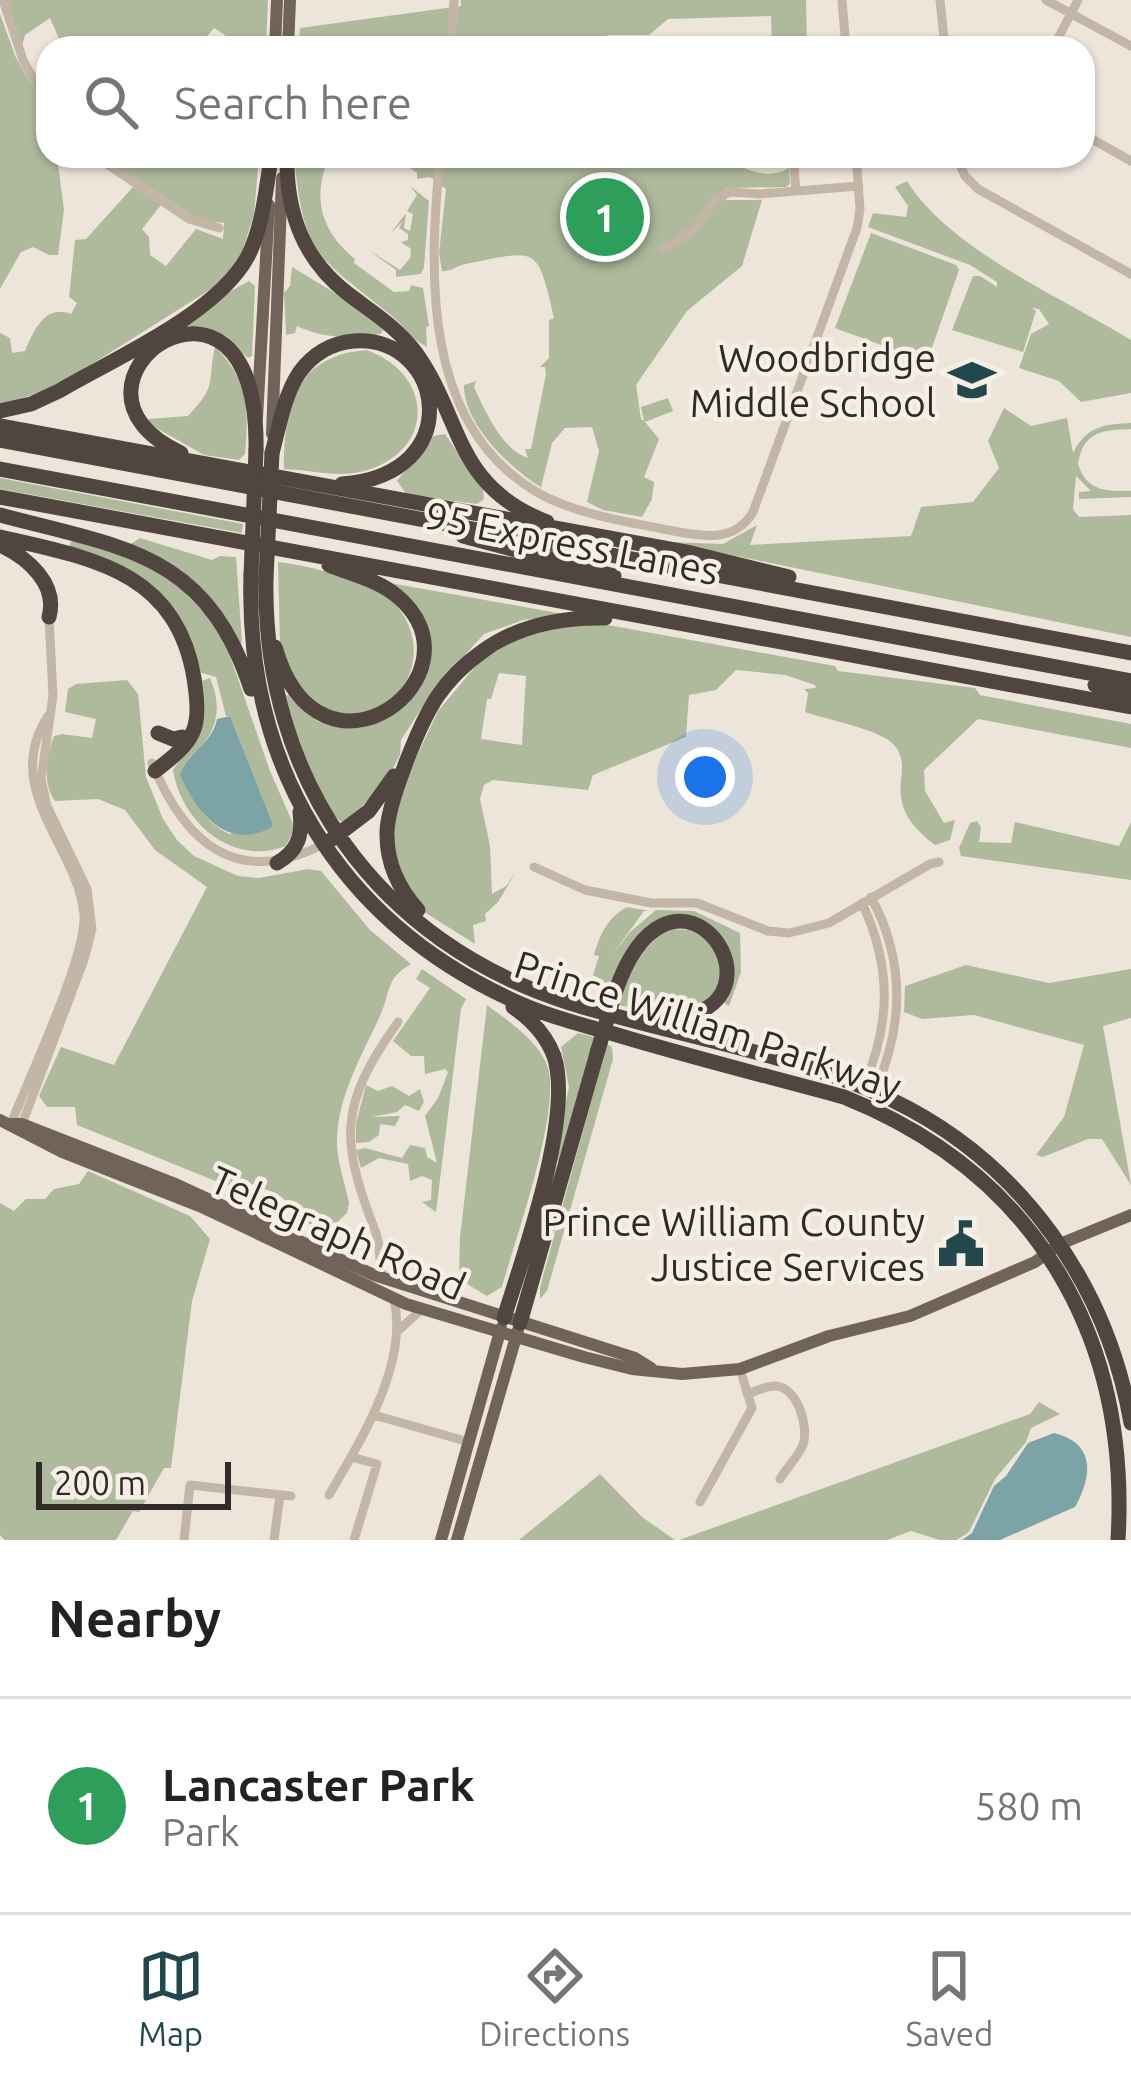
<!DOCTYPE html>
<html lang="en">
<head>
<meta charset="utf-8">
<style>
	:root { --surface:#fff; --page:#f6f6f6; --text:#222; --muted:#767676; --line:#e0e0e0; --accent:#22484d }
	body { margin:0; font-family:Ubuntu,sans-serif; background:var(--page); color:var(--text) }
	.scale { position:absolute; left:36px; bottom:30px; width:195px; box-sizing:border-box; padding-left:12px; border:6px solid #312b27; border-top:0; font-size:33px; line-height:42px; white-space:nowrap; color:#312b27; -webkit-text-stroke:9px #f6efe5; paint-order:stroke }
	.you { position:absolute; left:705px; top:777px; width:42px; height:42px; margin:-30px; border:9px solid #fff; border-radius:50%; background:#1a73e8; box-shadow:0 0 0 18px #1a73e833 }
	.badge { display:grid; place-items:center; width:78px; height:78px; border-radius:50%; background:var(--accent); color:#fff; font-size:39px; font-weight:700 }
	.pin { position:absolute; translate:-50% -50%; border:6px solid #fff; box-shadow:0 3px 12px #0006 }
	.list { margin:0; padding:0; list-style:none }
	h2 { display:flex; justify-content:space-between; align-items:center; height:156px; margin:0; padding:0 48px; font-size:51px }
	h2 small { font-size:39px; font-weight:400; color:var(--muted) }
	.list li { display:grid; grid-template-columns:78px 1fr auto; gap:36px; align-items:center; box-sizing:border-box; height:216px; padding:0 48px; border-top:3px solid var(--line) }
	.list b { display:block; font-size:45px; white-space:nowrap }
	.list p { margin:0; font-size:39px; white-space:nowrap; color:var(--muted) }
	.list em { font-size:39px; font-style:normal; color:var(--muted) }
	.icon { flex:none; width:66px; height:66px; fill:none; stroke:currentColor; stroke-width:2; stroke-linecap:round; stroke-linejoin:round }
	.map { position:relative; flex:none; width:1131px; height:1540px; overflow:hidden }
	.search { position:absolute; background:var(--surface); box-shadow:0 3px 9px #0004; left:36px; right:36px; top:36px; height:132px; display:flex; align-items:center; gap:30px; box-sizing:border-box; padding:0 42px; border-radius:36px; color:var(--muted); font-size:45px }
	.sheet { height:372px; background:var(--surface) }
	nav { display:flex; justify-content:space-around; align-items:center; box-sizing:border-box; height:168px; border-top:3px solid var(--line); background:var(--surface); font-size:33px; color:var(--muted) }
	nav a { display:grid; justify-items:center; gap:6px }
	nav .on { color:var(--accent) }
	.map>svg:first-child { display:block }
	.green { fill:#afba9c; fill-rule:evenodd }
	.water { fill:#7ca3a6 }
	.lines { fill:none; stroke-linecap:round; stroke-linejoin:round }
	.minor { stroke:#c4b6a7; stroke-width:9 }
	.major { stroke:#71635a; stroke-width:12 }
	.highway { stroke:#51453f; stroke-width:15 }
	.highway-bridge { stroke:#51453f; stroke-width:15 }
	.labels { text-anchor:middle; stroke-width:9; stroke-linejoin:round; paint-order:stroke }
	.poi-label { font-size:39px; fill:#312b27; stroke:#f6efe5; text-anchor:end }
	.street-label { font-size:39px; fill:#312b27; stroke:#f6efe5 }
</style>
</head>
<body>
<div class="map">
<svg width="1131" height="1540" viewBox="0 0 1131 1540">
	<rect width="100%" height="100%" fill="#ede5da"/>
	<!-- green -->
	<path class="green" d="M7 0H268L266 48H228L230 38 214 28 197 48H63L50 18 25 35 21 49Z
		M461 0H806L807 48H772L771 16 668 19 649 35H608L588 48H298L300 28 461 6Z
		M0 14 16 58 48 114V156H57L64 210 58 255H49L33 247 21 252 0 289Z
		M120 156H259L254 214 240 259 219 284 57 386 0 406V333L10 338 12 353 25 351C34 330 45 304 71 314L77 303 69 297 75 240 86 239 133 187 161 205 142 229 149 237 150 255 166 266 196 229 223 239 224 223 199 220 114 164Z
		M294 156 329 158C312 196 320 231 355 259L354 263 394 292 409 291 411 285 423 288 429 326 426 327 427 347C413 341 404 326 392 316 317 255 304 258 294 156Z
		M393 156H719C740 167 767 182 789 168L790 184 786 187 726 188V200H762L742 266 687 311 636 385 641 419 644 421 641 407 668 398 673 411 645 422 659 439 644 477 654 482 652 499 642 517 603 510 587 502 599 451 592 427 565 428 552 443 541 487C508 467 463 422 464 385L476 381 474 387C487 415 502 449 528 458L525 449H531L546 374 545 367H540L549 358V320L554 318C537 244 538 250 466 264 452 267 455 271 442 271L439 253 446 189 430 177 417 179V173Z
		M907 181C949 249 1062 298 1131 340V393L1081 402 1059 381 1019 368 1031 334 1049 324 1039 309 1032 308 1036 311 1023 352 952 330 973 276H980L997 287V282L970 265 868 227 873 213 906 217 908 206 895 187Z
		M410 186 429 201 424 267 421 274 396 277V270L367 249 400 270 410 258 411 249 401 242 408 240V234L399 228 403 221 391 233 406 213 404 228 410 231 413 214 407 211 417 195Z
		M871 233 956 265 959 270 927 362 835 328Z
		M292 267 348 301 383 330 381 334C346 337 327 340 297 326L295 333 286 335 284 293 290 286Z
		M249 281 255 286 252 356 248 358 219 333 186 326 229 292Z
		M215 347C249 381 249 406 245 454L239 460 204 455 151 425 148 419 188 416C218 385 207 383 215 347Z
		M366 350C431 372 438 447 368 470 339 479 313 470 284 469 284 408 294 356 366 350Z
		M1004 408 1031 426 1067 418 1073 453C1086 427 1103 424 1131 423V429C1103 430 1083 431 1078 464 1087 492 1106 491 1131 491V497L1079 499V492L1091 491 1076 476 1073 509 1079 517 1131 515V637L668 542 723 544 757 525 750 545 911 536 921 507 973 502 999 468 988 441Z
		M445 434 483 490 484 499 477 504 407 495 397 481C409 464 424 456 433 436Z
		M0 478 243 524 242 533 0 489Z
		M140 538 212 560 220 556 236 557 242 642 239 644 225 619 129 545Z
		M72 540 140 561 172 579 221 630 270 771 295 828 286 846C232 867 181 822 173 770 199 732 211 731 202 681L210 678C224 710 216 736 189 758 195 796 193 814 229 834L272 822 230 716H226L216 677 199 672 159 596 68 548Z
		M278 562C307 565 372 581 392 601 430 638 416 697 368 713 363 714 355 718 350 717 336 715 319 705 306 700L280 646Z
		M390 583 569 615 523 620 484 634 434 689 401 740 400 755 386 781 344 825C310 794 298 739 284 697L288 695C298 706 310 718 324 724 365 740 430 706 427 658 426 641 399 601 390 583Z
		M602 624 835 666 838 671 975 688 980 695 1131 724V748L978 719 924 770 925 791 944 823 955 820 950 840 935 845C874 799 918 772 894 745 880 729 827 720 805 712L808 693 804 689 816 688 815 685 785 675 736 670 716 690 689 695 686 737 593 775 588 790 493 780 484 785 480 799 490 846 492 894 506 886 516 872 498 902 485 914 486 921 473 925 475 944 421 910 392 863 397 799 438 711 479 662 518 638 562 627ZM499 673 526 676 522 745 481 739 487 699H491Z
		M127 680 138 694 146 777 163 819 177 840 194 856 238 876 259 878 308 869 321 871 370 930 411 964C385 978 390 995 380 1016 362 1055 339 1094 337 1138 336 1159 345 1183 349 1203L347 1213 330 1229C300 1230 297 1203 274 1193 266 1189 246 1181 237 1180L228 1186 77 1125 75 1107H47L39 1096 61 1047 114 1065 207 887 155 850 125 810 98 799 55 801C42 783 46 757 54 736L62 734 92 738 96 719 65 712 68 689 76 684Z
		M977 821 981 827 979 842 1011 843 1015 822 1119 846 1131 822V880L961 856 959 848 970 823Z
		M627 907 649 911H644L610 958 630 932 656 910 694 911 740 933 741 972 729 1006 721 1001 724 945 666 920 608 1002 595 997 602 980 593 975 599 956 594 955C600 934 608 917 627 907Z
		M664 929 698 930 722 960 719 988 695 1010 648 1012 615 1004 631 965Z
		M966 965 1049 983 1131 969V1018L1103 1026 1131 1185 1102 1139H1088L1043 1157 1036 1155 1064 1117 1084 1045 974 1015 922 1019 904 1012 905 986Z
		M422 969 466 999 461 1009 436 1212 422 1202 431 1200 432 1180 422 1176 410 1181 408 1164 379 1158 361 1168 356 1150 365 1148 402 1158 410 1145 425 1148 427 1157 437 1163 425 1116 438 1098 448 1072 445 1069 425 1074 424 1056H411L393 1041 430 988 416 979Z
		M487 1005C509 1022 536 1038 547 1065 563 1106 515 1240 502 1287L487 1296 459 1279 460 1238Z
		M578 1033 598 1038 561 1164 554 1158 569 1087 561 1047Z
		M607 1044 612 1047 613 1059 547 1291 540 1299V1287Z
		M366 1085 378 1091 392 1086 409 1096 420 1089 424 1102 419 1111 405 1105 397 1112 372 1117 400 1116 395 1126 380 1124 379 1135 369 1142 356 1143V1123Z
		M88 1171 190 1216 210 1239 192 1301 171 1468H164L139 1512 133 1511 116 1540H5L0 1535V1203L14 1211 26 1199H45L54 1189 79 1184Z
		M1039 1402 1060 1414 1031 1428 1026 1442 995 1479 969 1532 957 1540H940L911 1531 887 1540H679L1030 1414Z
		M600 1474 642 1517 675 1540H519Z"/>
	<!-- water -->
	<path class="water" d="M230 716 272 822V827C227 852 197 813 180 775 188 752 212 744 217 719Z
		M1054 1433C1095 1443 1093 1475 1075 1507L1000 1540H962L972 1533 994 1486 1006 1476 1028 1443Z"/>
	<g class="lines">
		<!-- minor -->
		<path class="minor" d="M3 0 23 60 48 106
			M842 0 846 48
			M940 0 945 48
			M1046 0 1131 46
			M451 48 454 0
			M1053 48 1078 0
			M1083 134 1131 161
			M95 156 189 219 219 228
			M440 156C429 273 421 427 540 494 577 514 623 521 663 529 696 535 733 546 753 512L857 228 860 209 856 156
			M793 156 796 191
			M956 156 965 176 978 189 1131 274
			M664 249 695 229 716 199 730 192 760 194 859 186
			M152 763C186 845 237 888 324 844
			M534 867 585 890 651 903H697L768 931 789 933 829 923 930 864 939 862
			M871 897C906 962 904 1027 874 1093
			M862 903C892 967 891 1024 863 1088
			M11 1124C28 1080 87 955 84 915 78 846 0 790 48 716
			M21 1127 84 960 92 929 87 889 47 806 41 779 53 696 49 617
			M384 1279C377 1264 382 1249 376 1233 340 1140 338 1106 398 1022
			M399 1330 422 1309
			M747 1394C755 1392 767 1385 776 1386 798 1388 809 1427 803 1445 798 1456 787 1468 780 1479
			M374 1415 469 1442
			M351 1457 377 1464 354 1540
			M329 1495C360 1442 409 1364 394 1299
			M700 1502 752 1408 740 1369
			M184 1540 190 1485 291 1496
			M274 1540 280 1495"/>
		<!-- major -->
		<path class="major" d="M275 48 277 0
			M288 48 290 0
			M257 418 269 205
			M272 434 282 178
			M0 1120 62 1152 204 1208 406 1304 584 1357 632 1369 682 1374 740 1369 829 1336 910 1316 1035 1262 1060 1244 1131 1215
			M11 1124H22L173 1183 374 1275 635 1358 651 1368
			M441 1540 501 1328
			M457 1540 518 1330"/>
		<!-- highway -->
		<path class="highway" d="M287 156C286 211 302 258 347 293 372 312 398 328 416 353 464 421 453 485 547 522
			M0 411 31 404 59 391C115 358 217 314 248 256 262 228 265 196 270 165
			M0 426 691 553 789 577
			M0 440 1131 653
			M181 453C33 385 260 224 256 450
			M272 453C279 427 284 396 299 373 312 355 331 343 354 341 444 335 469 475 342 484
			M0 469 1131 681
			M0 497 1131 707
			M0 515C124 548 206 552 251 689
			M463 536 614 576
			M0 537C90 558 176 570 194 678 202 729 196 740 155 771
			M0 545C28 558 58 584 49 617
			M251 575C245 765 338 919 510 999 543 1015 580 1024 614 1034 690 1057 767 1076 844 1097 1036 1174 1130 1336 1118 1540
			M266 578C262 779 377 942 570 1003 672 1035 797 1054 892 1100 1021 1162 1107 1284 1131 1423
			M275 647C320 804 490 674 397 596 378 580 351 574 329 565
			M1095 685 1131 695
			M158 733 173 739 182 737
			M332 839 369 811 394 776
			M277 863C298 851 303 835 300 812
			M418 910C399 889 387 864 387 835 386 805 420 723 437 697 449 679 466 663 483 651 519 625 562 617 605 618
			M615 993C668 837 781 979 697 1013 680 1020 659 1016 641 1014
			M504 1318C523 1256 574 1116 554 1056 546 1035 532 1020 513 1007
			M520 1323 598 1050"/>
		<!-- highway-bridge -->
		<path class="highway-bridge" d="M251 575 256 450
			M266 578 272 453
			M598 1050 615 993"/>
	</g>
	<!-- icons -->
	<defs>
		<symbol id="school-bare" viewBox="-9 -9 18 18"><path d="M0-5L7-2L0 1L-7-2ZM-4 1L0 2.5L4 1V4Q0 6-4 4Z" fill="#22484d" stroke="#f6efe5" stroke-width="2.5" paint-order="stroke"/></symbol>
		<symbol id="civic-bare" viewBox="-9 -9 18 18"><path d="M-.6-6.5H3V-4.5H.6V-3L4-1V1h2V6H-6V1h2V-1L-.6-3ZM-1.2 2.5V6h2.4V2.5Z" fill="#22484d" stroke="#f6efe5" stroke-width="2.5" paint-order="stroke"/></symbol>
	</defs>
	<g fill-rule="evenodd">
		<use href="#school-bare" x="939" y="347" width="66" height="66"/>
		<use href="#civic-bare" x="928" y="1211" width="66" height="66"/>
	</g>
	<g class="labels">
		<!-- poi labels -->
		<g class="poi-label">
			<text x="936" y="372">Woodbridge<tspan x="936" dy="45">Middle School</tspan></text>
			<text x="925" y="1236">Prince William County<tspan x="925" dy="45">Justice Services</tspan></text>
		</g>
		<!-- street labels -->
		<g class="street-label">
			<text transform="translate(572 543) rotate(11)" y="14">95 Express Lanes</text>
			<text transform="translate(708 1025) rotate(18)" y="14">Prince William Parkway</text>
			<text transform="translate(338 1233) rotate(24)" y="14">Telegraph Road</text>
		</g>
	</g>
</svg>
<div class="scale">200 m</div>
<div class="you"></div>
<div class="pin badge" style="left:605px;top:217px;background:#2e9e5b">1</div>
<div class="search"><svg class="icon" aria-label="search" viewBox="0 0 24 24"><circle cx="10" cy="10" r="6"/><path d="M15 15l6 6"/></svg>Search here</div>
</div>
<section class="sheet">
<h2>Nearby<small></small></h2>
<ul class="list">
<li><span class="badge" style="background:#2e9e5b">1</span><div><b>Lancaster Park</b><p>Park</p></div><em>580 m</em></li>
</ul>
</section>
<nav>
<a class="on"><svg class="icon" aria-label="map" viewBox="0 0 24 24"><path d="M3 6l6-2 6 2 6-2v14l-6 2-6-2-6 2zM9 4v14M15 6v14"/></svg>Map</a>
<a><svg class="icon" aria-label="directions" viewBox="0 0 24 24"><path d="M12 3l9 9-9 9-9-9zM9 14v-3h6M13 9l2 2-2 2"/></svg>Directions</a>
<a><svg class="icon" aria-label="saved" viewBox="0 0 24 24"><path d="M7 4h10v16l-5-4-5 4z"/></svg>Saved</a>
</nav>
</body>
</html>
